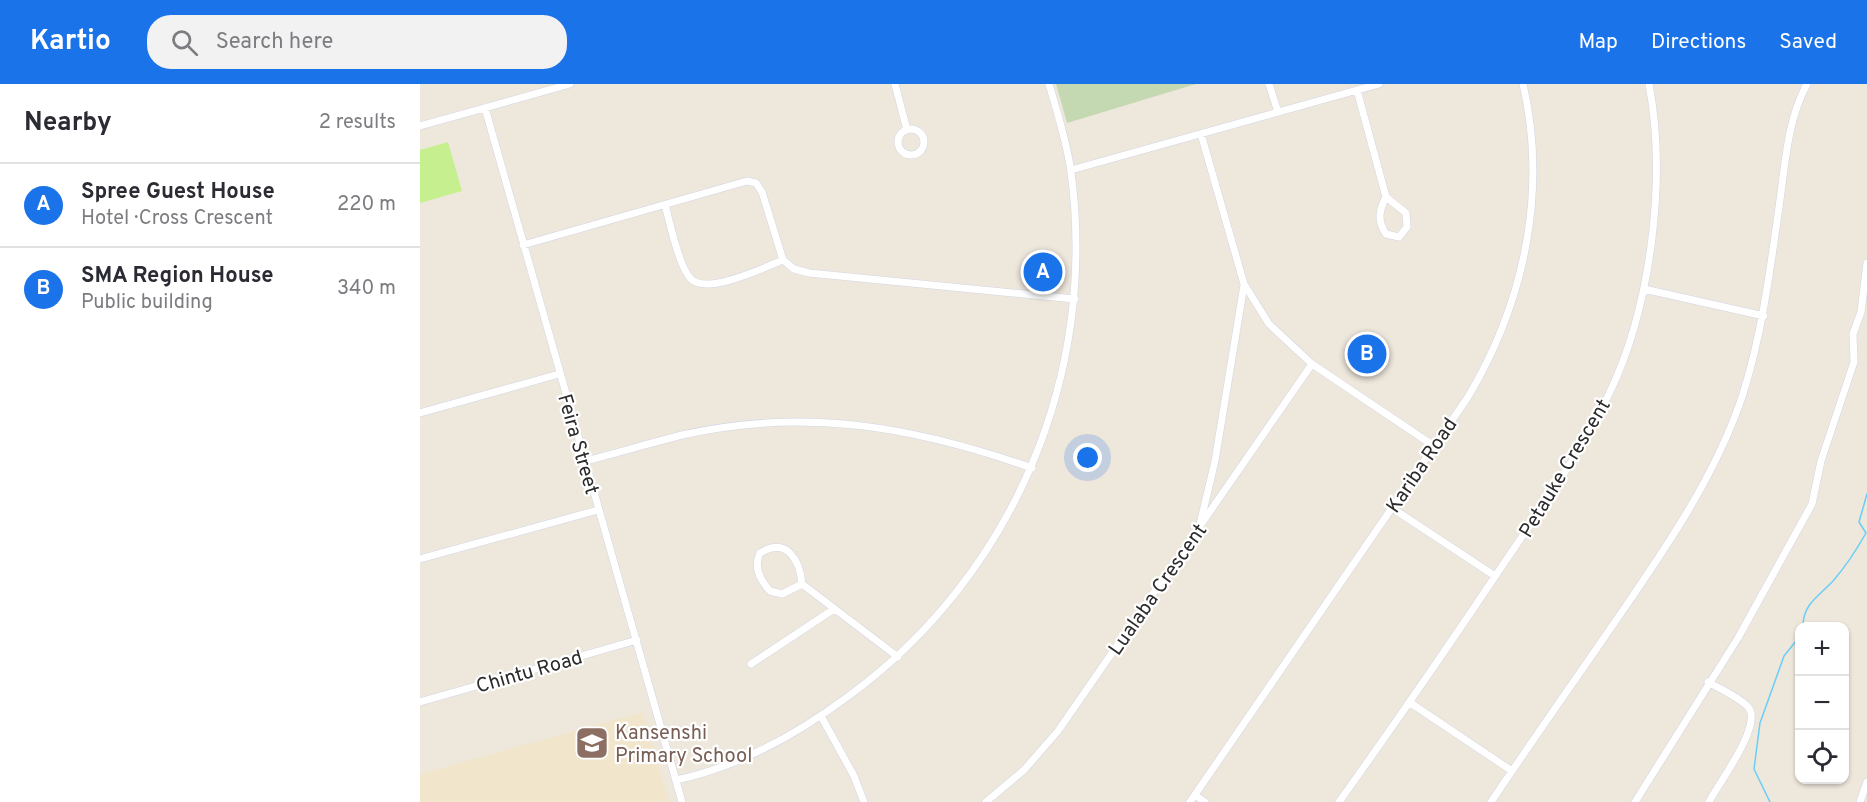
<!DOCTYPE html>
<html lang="en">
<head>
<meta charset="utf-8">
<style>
	:root { --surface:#fff; --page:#f2f2f3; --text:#2b2b33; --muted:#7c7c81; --line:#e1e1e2; --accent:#1a73e8 }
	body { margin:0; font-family:Overpass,sans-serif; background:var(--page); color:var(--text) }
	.controls { position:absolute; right:18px; bottom:18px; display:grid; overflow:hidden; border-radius:12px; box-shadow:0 2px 4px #0004 }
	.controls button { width:54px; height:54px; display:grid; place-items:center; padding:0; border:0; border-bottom:2px solid var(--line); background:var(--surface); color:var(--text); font:30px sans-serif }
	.you { position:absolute; left:668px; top:374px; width:21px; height:21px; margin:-15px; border:4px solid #fff; border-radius:50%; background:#1a73e8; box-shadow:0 0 0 9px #1a73e833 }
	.badge { display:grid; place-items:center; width:39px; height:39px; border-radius:50%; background:var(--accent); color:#fff; font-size:20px; font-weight:700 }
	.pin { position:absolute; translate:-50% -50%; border:3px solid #fff; box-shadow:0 2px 6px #0006 }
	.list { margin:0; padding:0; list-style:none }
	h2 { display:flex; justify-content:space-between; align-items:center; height:78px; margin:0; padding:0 24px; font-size:26px }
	h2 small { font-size:20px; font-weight:400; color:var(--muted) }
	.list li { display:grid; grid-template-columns:39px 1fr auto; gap:18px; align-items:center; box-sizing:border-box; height:84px; padding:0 24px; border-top:2px solid var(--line) }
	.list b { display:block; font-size:22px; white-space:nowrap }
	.list p { margin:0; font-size:20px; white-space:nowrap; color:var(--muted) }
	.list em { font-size:20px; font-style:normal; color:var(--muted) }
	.icon { flex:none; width:33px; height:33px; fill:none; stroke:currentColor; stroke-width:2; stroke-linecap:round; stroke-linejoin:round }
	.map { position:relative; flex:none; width:1447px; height:718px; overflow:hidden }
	header { display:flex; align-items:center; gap:36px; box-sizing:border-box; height:84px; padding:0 30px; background:var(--accent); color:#fff }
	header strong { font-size:28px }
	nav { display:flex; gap:33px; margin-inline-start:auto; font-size:21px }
	.search { width:420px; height:54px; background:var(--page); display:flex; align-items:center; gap:15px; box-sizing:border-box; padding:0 21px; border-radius:24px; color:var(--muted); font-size:22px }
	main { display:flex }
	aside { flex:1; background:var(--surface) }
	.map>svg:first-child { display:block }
	.education { fill:#f1e5cb }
	.cemetery { fill:#c4d9b2 }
	.pitch { fill:#c6f090 }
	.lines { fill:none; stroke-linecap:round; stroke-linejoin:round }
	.stream { stroke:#69cef7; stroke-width:1.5 }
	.street-casing { stroke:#d2d5e5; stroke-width:8 }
	.street { stroke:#fff; stroke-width:7 }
	.labels { text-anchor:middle; stroke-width:4.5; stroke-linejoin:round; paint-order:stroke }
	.street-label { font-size:20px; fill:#2b2b2b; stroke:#fff }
	.education-label { font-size:20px; fill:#785e54; stroke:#fff; text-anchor:start }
</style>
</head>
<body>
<header>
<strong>Kartio</strong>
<div class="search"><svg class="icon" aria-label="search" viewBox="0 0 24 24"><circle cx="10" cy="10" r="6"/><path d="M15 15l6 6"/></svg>Search here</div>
<nav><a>Map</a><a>Directions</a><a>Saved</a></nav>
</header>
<main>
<aside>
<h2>Nearby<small>2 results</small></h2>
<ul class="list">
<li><span class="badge">A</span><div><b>Spree Guest House</b><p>Hotel · Cross Crescent</p></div><em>220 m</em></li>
<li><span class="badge">B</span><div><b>SMA Region House</b><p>Public building</p></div><em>340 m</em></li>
</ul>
</aside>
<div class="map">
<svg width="1447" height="718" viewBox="0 0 1447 718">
	<rect width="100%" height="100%" fill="#eee7dc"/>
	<!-- education -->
	<path class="education" d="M223 628 249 718H0V690Z"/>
	<!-- cemetery -->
	<path class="cemetery" d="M636 0H776L647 39Z"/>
	<!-- pitch -->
	<path class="pitch" d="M28 58 42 107 0 119V66Z"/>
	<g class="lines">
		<!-- stream -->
		<path class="stream" d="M1383 542C1383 520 1399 512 1413 497 1426 482 1437 465 1446 449L1439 438 1447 410
			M1350 718 1334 685 1340 639 1364 572 1380 552"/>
		<defs>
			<path id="street" d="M475 0 487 46
				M849 0 858 28
				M937 6 966 113C959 126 957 137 966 150L979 153 987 143 986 129 966 113
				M65 24 262 718
				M0 42 150 0
				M478 58a13 13 0 1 1 26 0a13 13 0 1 1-26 0Z
				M781 50 824 200 849 240 892 280 1014 362
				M651 86 959 0
				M245 121C250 139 259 183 271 195 287 211 343 184 363 176
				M103 161 327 97 336 99 342 108 363 176 374 185 389 189 655 215
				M1224 205 1344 232
				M0 329 139 290
				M165 377C198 369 230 359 262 351 386 323 495 343 612 384
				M972 424 1075 492
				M780 440 795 377 824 201
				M0 475 178 426
				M382 500 362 510 350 507C340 496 333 483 340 469 368 452 380 478 382 500L478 573
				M331 580 414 525
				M1288 598C1300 605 1319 613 1328 623 1344 640 1298 700 1289 718
				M0 618 217 556
				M989 618 1092 687
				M401 632 434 692 444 718
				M256 696C319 683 379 649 430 611 594 490 678 290 651 88 647 58 637 28 629 0
				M775 711 785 718
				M566 718 604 686 638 647 892 280
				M770 718 1048 313C1104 219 1128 108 1103 0
				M919 718C972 644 1023 570 1074 494 1114 434 1157 376 1189 310 1231 223 1247 95 1229 0
				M1071 718C1112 657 1155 596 1197 535 1245 465 1296 392 1323 310 1342 249 1350 187 1359 123 1365 83 1367 36 1387 0
				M1215 718 1318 554 1392 420 1401 377 1434 278 1433 250 1441 228 1447 179
				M1440 718 1447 698"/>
		</defs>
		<!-- street casing -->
		<use href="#street" class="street-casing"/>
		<!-- street -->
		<use href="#street" class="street"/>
	</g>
	<!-- icons -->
	<defs>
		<symbol id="school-square" viewBox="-11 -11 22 22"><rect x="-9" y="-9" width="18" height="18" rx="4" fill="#8d6e63" stroke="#fff"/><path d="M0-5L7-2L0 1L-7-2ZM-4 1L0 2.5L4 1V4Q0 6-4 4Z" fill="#fff"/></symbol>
	</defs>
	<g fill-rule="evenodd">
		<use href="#school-square" x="153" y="640" width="38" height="38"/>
	</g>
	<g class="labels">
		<!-- street labels -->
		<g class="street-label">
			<text transform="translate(159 360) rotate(74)" y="7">Feira Street</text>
			<text transform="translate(1001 381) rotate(-56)" y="7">Kariba Road</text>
			<text transform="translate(1144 384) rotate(-59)" y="7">Petauke Crescent</text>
			<text transform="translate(737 505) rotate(-55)" y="7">Lualaba Crescent</text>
			<text transform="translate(109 587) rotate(-16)" y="7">Chintu Road</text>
		</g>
		<!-- education labels -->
		<g class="education-label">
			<text x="195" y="655">Kansenshi<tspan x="195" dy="23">Primary School</tspan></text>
		</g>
	</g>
</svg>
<div class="controls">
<button>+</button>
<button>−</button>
<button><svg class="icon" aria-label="locate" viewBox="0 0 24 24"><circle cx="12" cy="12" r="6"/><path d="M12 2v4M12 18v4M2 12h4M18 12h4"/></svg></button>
</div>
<div class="you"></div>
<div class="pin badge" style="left:623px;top:188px">A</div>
<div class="pin badge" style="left:947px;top:270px">B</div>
</div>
</main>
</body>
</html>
